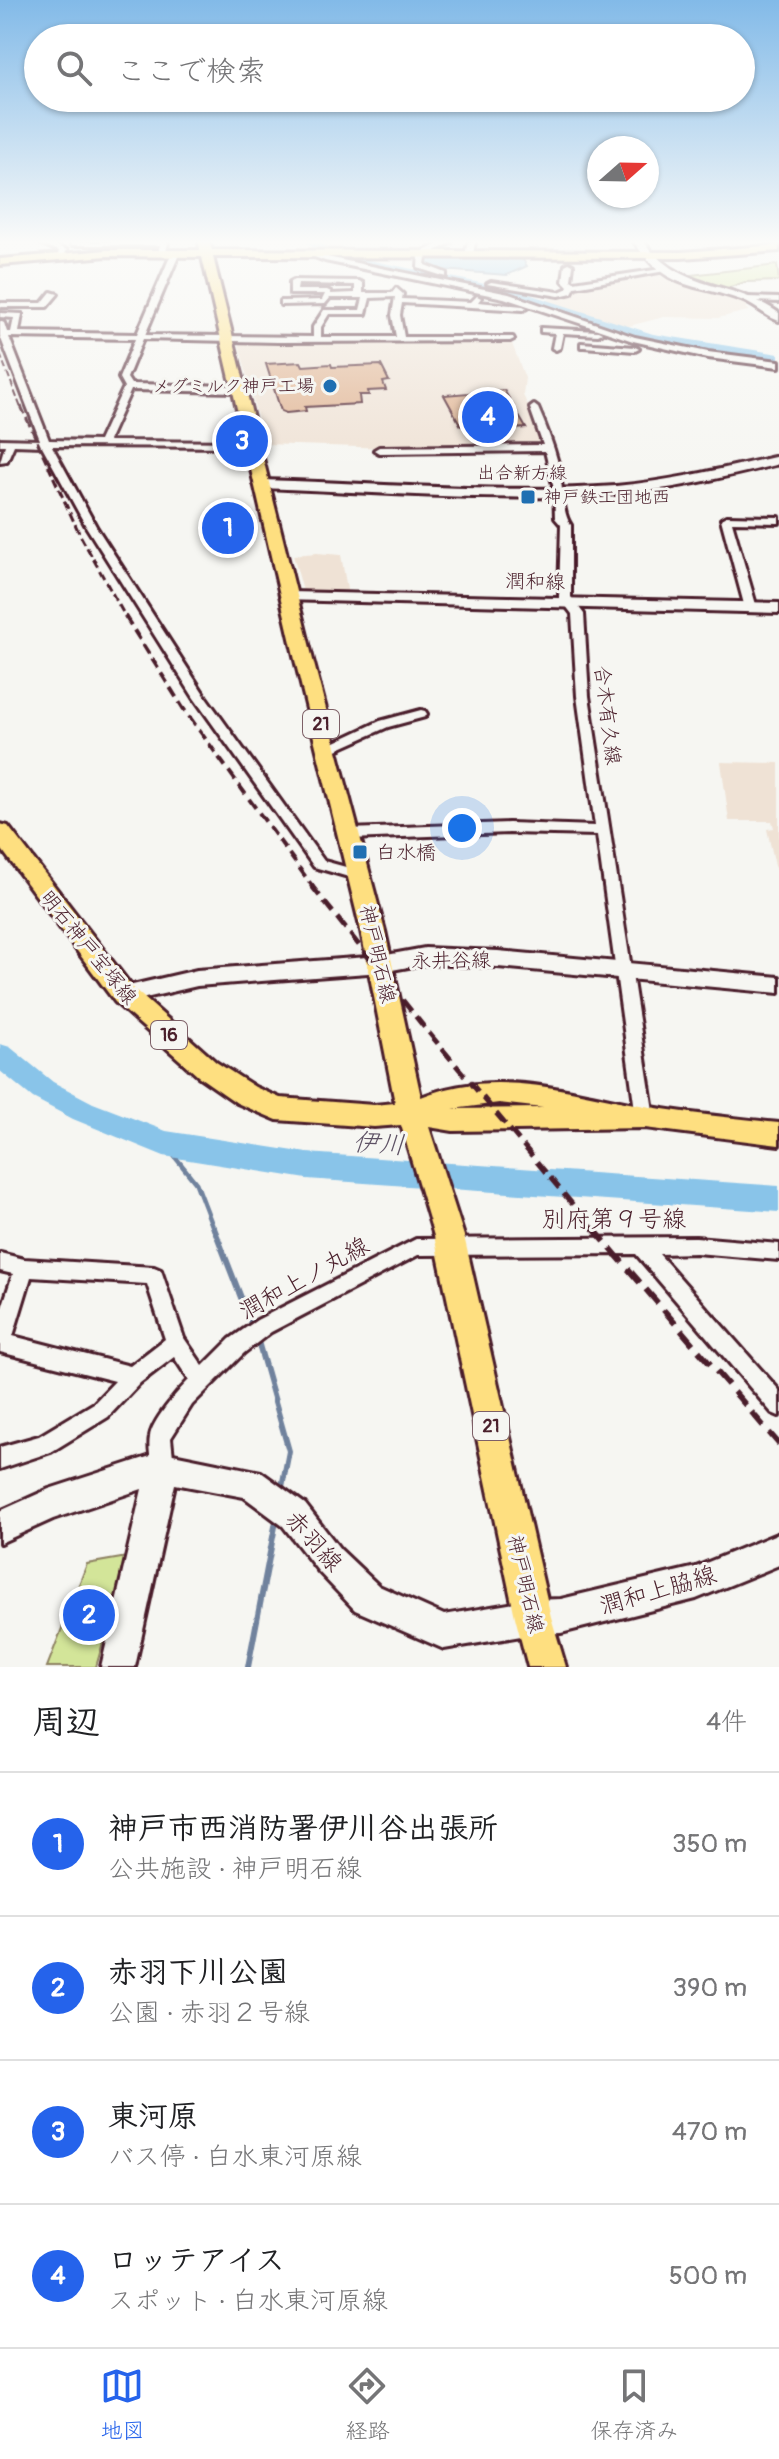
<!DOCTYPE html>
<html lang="ja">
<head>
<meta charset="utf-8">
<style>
	:root { --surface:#fff; --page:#f6f6f6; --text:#202124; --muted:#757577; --line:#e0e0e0; --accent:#2563eb }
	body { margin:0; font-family:Pangolin,"Klee One",sans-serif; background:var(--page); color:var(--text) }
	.compass { position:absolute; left:587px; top:136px; width:72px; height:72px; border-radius:50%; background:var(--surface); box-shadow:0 2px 6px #0004; rotate:70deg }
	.you { position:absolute; left:462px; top:828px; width:28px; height:28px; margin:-20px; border:6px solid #fff; border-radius:50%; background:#1a73e8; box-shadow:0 0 0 12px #1a73e833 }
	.badge { display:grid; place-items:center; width:52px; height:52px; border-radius:50%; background:var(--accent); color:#fff; font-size:26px; font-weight:700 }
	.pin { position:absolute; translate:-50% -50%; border:4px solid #fff; box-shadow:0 2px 8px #0006 }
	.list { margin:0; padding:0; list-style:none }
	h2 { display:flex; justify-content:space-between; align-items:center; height:104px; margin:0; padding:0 32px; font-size:34px }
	h2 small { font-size:26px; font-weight:400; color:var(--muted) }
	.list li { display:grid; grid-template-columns:52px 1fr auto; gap:24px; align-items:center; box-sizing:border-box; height:144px; padding:0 32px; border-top:2px solid var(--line) }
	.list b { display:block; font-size:30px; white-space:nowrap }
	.list p { margin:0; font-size:26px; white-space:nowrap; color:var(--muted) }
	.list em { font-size:26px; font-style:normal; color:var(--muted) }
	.icon { flex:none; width:44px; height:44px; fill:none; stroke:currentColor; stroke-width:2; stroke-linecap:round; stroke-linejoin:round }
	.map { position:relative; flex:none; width:779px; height:1667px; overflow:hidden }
	.search { position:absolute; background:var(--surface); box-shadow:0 2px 6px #0004; left:24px; right:24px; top:24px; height:88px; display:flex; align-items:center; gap:20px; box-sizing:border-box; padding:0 28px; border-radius:44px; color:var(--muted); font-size:30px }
	.sheet { height:680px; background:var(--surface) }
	nav { display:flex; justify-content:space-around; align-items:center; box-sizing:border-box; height:112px; border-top:2px solid var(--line); background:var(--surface); font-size:22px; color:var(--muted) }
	nav a { display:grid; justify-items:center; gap:4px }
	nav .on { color:var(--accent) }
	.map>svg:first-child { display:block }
	.built { fill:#efe2d5 }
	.green { fill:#d3e599; stroke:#8e8262; stroke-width:2 }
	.water { fill:#89c4e9; stroke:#70829d; stroke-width:2 }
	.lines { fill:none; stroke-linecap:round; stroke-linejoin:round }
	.stream-far1 { stroke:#70829d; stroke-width:5 }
	.stream { stroke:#70829d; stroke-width:6 }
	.river { fill:#89c4e9; fill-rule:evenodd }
	.building { fill:#e0b391; stroke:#4a1f2b; stroke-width:2 }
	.street-casing { stroke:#4a1f2b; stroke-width:6 }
	.secondary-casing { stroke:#4a1f2b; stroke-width:6 }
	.primary-casing { stroke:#4a1f2b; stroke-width:6 }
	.street { fill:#f6f6f2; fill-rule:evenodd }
	.secondary { fill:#f6f6f2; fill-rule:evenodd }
	.primary { fill:#fedf80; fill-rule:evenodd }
	.rail-far4 { stroke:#4a1f2b; stroke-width:2; stroke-dasharray:7 3; stroke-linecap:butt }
	.rail-far3 { stroke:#4a1f2b; stroke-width:3; stroke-dasharray:9 4; stroke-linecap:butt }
	.rail-far2 { stroke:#4a1f2b; stroke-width:4; stroke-dasharray:11 6; stroke-linecap:butt }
	.rail-far1 { stroke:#4a1f2b; stroke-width:5; stroke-dasharray:14 7; stroke-linecap:butt }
	.rail { stroke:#4a1f2b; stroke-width:6; stroke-dasharray:18 9; stroke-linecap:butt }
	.poi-dot { fill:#1f6fb2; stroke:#f6f6f2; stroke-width:3 }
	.labels { text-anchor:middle; stroke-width:6; stroke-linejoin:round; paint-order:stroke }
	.far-poi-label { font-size:18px; fill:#4a1f2b; stroke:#f6f6f2; text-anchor:end }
	.far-street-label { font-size:18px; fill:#4a1f2b; stroke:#f6f6f2 }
	.shield { fill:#f6f6f2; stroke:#7e6067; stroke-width:2 }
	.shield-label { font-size:18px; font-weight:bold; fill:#4a1f2b }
	.street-label { font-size:20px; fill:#4a1f2b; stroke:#f6f6f2 }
	.poi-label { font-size:20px; fill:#4a1f2b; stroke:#f6f6f2; text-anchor:start }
	.near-street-label { font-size:24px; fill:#4a1f2b; stroke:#f6f6f2 }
	.near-water-label { font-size:26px; font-style:italic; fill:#5d5164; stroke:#f6f6f2 }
</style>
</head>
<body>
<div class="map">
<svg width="779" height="1667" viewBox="0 0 779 1667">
	<rect width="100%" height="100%" fill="#f6f6f2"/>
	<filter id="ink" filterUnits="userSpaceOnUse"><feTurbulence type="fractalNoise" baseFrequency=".0125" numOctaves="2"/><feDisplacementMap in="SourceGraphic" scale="16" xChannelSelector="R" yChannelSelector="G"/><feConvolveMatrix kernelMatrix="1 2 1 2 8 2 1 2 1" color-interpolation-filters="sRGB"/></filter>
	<g filter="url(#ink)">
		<!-- built -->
		<path class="built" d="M658 273 745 301 748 311 718 318 664 317 625 327 546 301 553 297 571 293 581 285Z
			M238 340 511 341 525 378 523 395 546 445 392 448 264 444Z
			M317 553 341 555 348 595 309 594 303 591 293 555Z
			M721 762 779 763V884L767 829 774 828 772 821H729Z"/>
		<!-- green -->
		<path class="green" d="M777 265 779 281 745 282 724 289 682 276Z
			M127 1557 96 1667H47L87 1564Z"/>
		<!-- water -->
		<path class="water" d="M424 257H512L523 260 527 266 507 275 429 269 424 264Z"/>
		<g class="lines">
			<!-- stream-far1 -->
			<path class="stream-far1" d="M164 1143 196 1183 214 1230"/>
			<!-- stream -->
			<path class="stream" d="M214 1228 252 1326
				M257 1338 289 1451 281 1492
				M248 1667 277 1516"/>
			<!-- river -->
			<path class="river" d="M306 242H319L335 253 519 291 653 334 779 354V362L651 342 511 297 327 259Z
				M0 1044 10 1047 53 1082 93 1103 166 1131 307 1153 779 1186V1212L307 1179 164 1156 73 1119 33 1098 0 1071Z"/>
		</g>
		<!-- building -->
		<path class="building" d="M301 362 303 366 331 364 332 367 381 365 389 381 383 382 386 390 368 391 369 395H359L360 404 305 407 306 411 286 413 281 411 266 364Z
			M504 390 526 428 499 430 500 433 492 434 494 436 478 438 472 425 461 426 444 395Z"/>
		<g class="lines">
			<defs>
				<path id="street" d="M36 242H46L67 250 63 257H57L59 251Z
					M69 242H167L168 243 166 252 162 254 158 252 160 245H72Z
					M443 242H452L426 256 425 265 446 273V277L418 268 419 253Z
					M468 242H475L473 255 469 257 465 255Z
					M176 250 180 252 145 335 313 337V327L324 310H360L363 298H330L325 304 281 305V301H284L322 300 325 294H290V282L294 280 359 281 363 283V293H392L396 288 403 294 402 299 471 302 477 296 481 298 478 302 523 306 527 308 523 310 402 303 400 315 404 337H513L514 339 510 341 278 342 143 339 127 378 131 384 239 386 243 389 239 392 131 390 108 441 253 442 256 443V447L52 446 97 528 206 697 324 861 364 872 366 875 364 878 359 880 314 867 194 698 87 528 42 446 14 445 7 461 0 462 5 445H0V439L40 440 0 336V321L4 323 7 332H11L14 318 0 317V313L22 314 19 332 137 334 172 252ZM298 284 355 285V293L330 294 331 292 327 290H297ZM395 297 392 315 396 337H321V327L329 314H366L370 298ZM9 337 135 339 119 378 124 387 99 441 49 440Z
					M312 251 327 257 509 294 635 337 708 352 779 361V367L708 358 633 341 504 298 325 261 309 255Z
					M569 263 573 265 571 280 574 282 661 269 665 271 575 287 572 293 559 296 487 284 491 282 559 292 566 289 568 286 563 281 565 265Z
					M51 292 58 294 47 307H0V303H42Z
					M747 297 779 298V302L750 301H747Z
					M541 328 598 331 602 333 598 335 563 333 560 348 556 350 552 348 555 333 541 332Z
					M581 343 635 347 639 349 635 351 584 347H581Z
					M534 405 538 408C546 426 553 444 558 463 563 480 561 512 571 525V597L584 614 589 696 654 1117 651 1122 645 1124 639 1122 636 1117 597 835 509 833 349 839 342 834 349 829 509 823 595 826 577 696 572 614 559 597 561 525 555 518 554 489 545 451 379 453 374 450 379 447 543 445 530 408Z
					M726 516 779 517V523L732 522 757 608 755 610 751 611 745 608 721 519Z
					M421 710 425 711 427 714 425 717 388 727 332 752H322L320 749 380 721Z
					M696 1237 779 1244V1260L696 1253 659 1254 779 1390V1416L772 1413 636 1254 418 1255 271 1332 244 1353 192 1405 171 1438 174 1467 171 1475 163 1478 155 1475C151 1464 148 1448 150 1437 151 1422 178 1391 189 1380L174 1357 140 1383 108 1417 51 1452 0 1469V1447L39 1436 94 1403 115 1381 0 1352V1314L13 1274 0 1271V1253L24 1259 154 1267 161 1270 184 1338 203 1366 230 1339 257 1320 416 1239ZM31 1277 147 1284 165 1339 130 1366 13 1336Z"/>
				<path id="secondary" d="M634 242H644C682 293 730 279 779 313V321C765 316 755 305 741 300 691 282 668 291 634 242Z
					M779 456V464C725 477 672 490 616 494 501 503 377 492 261 488L254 484 261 480C378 483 499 494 616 486 672 481 725 468 779 456Z
					M290 592 779 603V613L284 600 282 597Z
					M425 948 498 951 779 977V993L498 967 425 964 381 972 197 986 124 1003 116 1001 113 995 116 989 124 987 197 970 381 956Z
					M163 1452 261 1472 305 1504 340 1549 379 1586 444 1615 533 1600 561 1599 696 1567 779 1533V1565L696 1599 561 1633 533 1634 444 1649 355 1610 318 1571 283 1526 244 1497 175 1484 135 1667H101L142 1489 53 1519 0 1543V1511L49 1489Z"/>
				<path id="primary" d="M199 242H209L212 250 681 252 779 245V251L681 258 213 257 313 660 385 931 421 1097C495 1067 570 1092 645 1106 689 1114 734 1118 779 1123V1145L645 1128 453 1131 429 1127 464 1236 551 1617 566 1667H528L515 1617 434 1236 401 1125 374 1127 277 1120 237 1103 198 1076 115 1002 0 847V824L8 826 133 988 216 1062 255 1087 280 1098 374 1105 395 1103 361 931 295 660 202 257 107 256 0 265V259L107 250H200ZM499 1103 543 1108 453 1109Z"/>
			</defs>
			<!-- street casing -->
			<use href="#street" class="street-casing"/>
			<!-- secondary casing -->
			<use href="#secondary" class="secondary-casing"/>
			<!-- primary casing -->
			<use href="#primary" class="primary-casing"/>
			<!-- street -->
			<use href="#street" class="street"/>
			<!-- secondary -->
			<use href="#secondary" class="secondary"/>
			<!-- primary -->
			<use href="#primary" class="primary"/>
			<!-- rail-far4 -->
			<path class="rail-far4" d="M0 354 21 408"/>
			<!-- rail-far3 -->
			<path class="rail-far3" d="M21 406 80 535 126 618"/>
			<!-- rail-far2 -->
			<path class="rail-far2" d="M125 616 183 708 313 887"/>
			<!-- rail-far1 -->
			<path class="rail-far1" d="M311 885 424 1027 594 1230"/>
			<!-- rail -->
			<path class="rail" d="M593 1228 779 1444"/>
		</g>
	</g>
	<!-- sky -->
	<linearGradient id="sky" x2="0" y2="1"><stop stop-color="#82bae8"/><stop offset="0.51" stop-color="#fbfbf9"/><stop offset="1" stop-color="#fbfbf9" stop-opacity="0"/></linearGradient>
	<rect width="779" height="475" fill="url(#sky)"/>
	<!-- markers -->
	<g class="poi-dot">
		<circle cx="330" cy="386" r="8"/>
		<rect x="520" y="489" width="16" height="16" rx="4"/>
		<rect x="352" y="844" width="16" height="16" rx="4"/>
	</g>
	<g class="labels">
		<!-- far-poi labels -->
		<g class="far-poi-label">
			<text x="314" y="392">メグミルク神戸工場</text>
			<text x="544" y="503" text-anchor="start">神戸鉄工団地西</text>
		</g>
		<!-- far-street labels -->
		<g class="far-street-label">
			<text x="522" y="479">出合新方線</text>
		</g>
		<!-- shield labels -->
		<g class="shield">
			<rect x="303" y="710" width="36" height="28" rx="6"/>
			<rect x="151" y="1021" width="36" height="28" rx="6"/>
			<rect x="473" y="1412" width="36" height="28" rx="6"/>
		</g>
		<g class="shield-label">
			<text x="321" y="730">21</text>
			<text x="169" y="1041">16</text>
			<text x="491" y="1432">21</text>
		</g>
		<!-- street labels -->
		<g class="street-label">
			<text transform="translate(535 581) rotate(1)" y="7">潤和線</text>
			<text transform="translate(608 715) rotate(83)" y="7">合木有久線</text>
			<text transform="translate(89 947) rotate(51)" y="7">明石神戸宝塚線</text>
			<text transform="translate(378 954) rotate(77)" y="7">神戸明石線</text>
			<text transform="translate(451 960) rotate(-1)" y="7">永井谷線</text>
			<text transform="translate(526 1584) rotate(77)" y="7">神戸明石線</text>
		</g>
		<!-- poi labels -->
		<g class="poi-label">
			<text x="376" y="859">白水橋</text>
		</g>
		<!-- near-street labels -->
		<g class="near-street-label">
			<text x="614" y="1227">別府第９号線</text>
			<text transform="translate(304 1278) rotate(-29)" y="8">潤和上ノ丸線</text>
			<text transform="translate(314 1541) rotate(48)" y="8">赤羽線</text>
			<text transform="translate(658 1590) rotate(-16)" y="8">潤和上脇線</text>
		</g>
		<!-- near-water labels -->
		<g class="near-water-label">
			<text transform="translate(379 1143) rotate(4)" y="9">伊川</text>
		</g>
	</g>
</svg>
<svg class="compass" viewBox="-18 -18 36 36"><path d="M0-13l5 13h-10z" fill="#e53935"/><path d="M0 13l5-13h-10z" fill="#757577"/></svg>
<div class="you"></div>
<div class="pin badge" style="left:228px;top:528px">1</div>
<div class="pin badge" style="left:89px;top:1615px">2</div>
<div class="pin badge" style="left:242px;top:441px">3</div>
<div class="pin badge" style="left:488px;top:417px">4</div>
<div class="search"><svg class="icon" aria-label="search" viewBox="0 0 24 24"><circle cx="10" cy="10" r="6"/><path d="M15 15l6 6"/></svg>ここで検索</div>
</div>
<section class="sheet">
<h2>周辺<small>4件</small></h2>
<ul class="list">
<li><span class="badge">1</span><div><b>神戸市西消防署伊川谷出張所</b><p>公共施設 · 神戸明石線</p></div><em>350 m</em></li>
<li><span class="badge">2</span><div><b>赤羽下川公園</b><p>公園 · 赤羽２号線</p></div><em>390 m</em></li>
<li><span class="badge">3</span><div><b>東河原</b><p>バス停 · 白水東河原線</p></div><em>470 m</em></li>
<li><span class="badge">4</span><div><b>ロッテアイス</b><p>スポット · 白水東河原線</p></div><em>500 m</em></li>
</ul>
</section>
<nav>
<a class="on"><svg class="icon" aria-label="map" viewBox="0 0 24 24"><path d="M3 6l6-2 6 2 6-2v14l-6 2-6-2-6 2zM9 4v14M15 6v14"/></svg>地図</a>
<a><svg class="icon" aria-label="directions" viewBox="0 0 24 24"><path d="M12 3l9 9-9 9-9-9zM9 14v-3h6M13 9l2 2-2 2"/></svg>経路</a>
<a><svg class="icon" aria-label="saved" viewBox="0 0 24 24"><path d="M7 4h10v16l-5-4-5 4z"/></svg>保存済み</a>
</nav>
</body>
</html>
